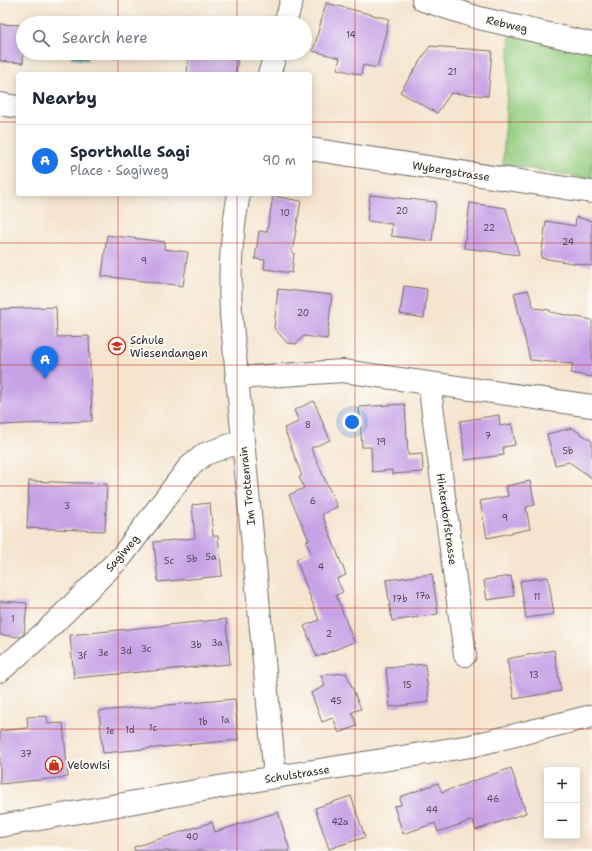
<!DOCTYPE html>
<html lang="en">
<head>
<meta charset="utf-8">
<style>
	:root { --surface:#fff; --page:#f2f2f3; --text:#1f2937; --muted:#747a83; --line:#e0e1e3; --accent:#1a73e8 }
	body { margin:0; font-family:"Shantell Sans",sans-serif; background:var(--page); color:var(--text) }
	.controls { position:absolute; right:12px; bottom:12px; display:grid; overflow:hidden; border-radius:4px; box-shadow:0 2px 10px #0003 }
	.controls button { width:36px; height:36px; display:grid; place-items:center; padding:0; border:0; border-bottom:1px solid var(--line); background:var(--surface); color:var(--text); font:20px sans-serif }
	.you { position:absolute; left:352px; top:422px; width:14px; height:14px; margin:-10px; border:3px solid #fff; border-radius:50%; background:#1a73e8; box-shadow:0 0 0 6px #1a73e833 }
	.badge { display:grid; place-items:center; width:26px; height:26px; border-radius:50%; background:var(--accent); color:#fff; font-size:13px; font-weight:700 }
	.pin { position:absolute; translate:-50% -33px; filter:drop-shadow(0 1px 2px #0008) }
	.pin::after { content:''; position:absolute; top:21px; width:14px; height:12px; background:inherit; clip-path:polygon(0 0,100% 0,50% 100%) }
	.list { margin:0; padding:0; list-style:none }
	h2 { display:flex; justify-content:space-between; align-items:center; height:52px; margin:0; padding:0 16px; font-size:17px }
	h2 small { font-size:13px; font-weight:400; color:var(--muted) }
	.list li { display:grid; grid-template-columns:26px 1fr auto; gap:12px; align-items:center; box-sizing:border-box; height:72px; padding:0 16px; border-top:1px solid var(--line) }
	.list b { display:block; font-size:15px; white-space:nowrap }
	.list p { margin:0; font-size:13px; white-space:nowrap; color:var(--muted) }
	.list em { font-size:13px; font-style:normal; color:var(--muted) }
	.icon { flex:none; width:22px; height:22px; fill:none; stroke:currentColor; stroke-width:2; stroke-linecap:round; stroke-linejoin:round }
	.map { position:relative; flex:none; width:592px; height:851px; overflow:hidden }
	.search { position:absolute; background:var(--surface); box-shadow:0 2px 10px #0003; left:16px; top:16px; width:296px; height:44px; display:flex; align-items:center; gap:10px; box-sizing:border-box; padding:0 14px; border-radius:22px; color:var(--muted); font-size:15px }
	.panel { position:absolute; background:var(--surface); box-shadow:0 2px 10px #0003; left:16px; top:72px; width:296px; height:124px; border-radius:4px }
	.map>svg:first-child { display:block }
	.green { fill:#95ce82; stroke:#607c56 }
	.water { fill:#45b0c4; stroke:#386e78 }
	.building { fill:#c7a3e6 }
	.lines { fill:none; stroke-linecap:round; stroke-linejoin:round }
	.minor-casing { stroke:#726c64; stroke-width:24 }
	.minor { stroke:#fff; stroke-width:22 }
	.grid { fill:none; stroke:#c8321e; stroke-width:1; stroke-opacity:0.55 }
	.labels { text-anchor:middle; stroke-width:4; stroke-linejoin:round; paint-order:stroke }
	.number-label { font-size:9px; fill:#52495a }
	.street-label { font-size:11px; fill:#2b2b2b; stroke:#fdfcf7 }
	.poi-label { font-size:11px; fill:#2b2b2b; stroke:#fdfcf7; text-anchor:start }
</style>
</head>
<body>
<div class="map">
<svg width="592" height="851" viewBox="0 0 592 851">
	<rect width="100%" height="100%" fill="#fdfcf7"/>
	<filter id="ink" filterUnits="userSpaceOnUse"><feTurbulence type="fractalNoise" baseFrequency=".025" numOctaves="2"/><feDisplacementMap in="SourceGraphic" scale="8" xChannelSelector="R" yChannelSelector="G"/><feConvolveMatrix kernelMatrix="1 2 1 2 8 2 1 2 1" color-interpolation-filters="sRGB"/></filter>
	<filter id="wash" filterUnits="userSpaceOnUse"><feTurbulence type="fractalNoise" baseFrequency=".012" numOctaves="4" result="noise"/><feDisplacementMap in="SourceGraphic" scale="16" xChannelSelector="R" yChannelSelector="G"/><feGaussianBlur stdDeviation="0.9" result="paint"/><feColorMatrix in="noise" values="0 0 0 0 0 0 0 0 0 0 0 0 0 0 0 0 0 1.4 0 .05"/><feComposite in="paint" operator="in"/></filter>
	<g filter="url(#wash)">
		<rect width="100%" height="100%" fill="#f5e5cf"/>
		<!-- green -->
		<path class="green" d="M510 35 592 51V179L503 164Z"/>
		<!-- water -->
		<path class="water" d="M72 53H88L87 60 72 58Z"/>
		<g id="blocks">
			<!-- building -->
			<path class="building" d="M326 3 389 19 377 68 363 65 361 75 337 69 340 58 313 51Z
				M0 24 23 25V63L0 61Z
				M430 46 492 51 488 96 451 93 437 113 400 92Z
				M189 53H238L236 74H187Z
				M370 195 436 202 432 241 391 236 392 224 367 221Z
				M273 196 301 201 292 253H294L292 273 264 269 265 260 255 259 259 231 267 232Z
				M470 203 506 208 519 255 464 248Z
				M576 217 592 221V266L541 258 546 221 575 226Z
				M107 235 165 242 164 249 188 252 183 286 102 276Z
				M404 286 427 289 424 318 400 314Z
				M278 289 332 295 327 339 304 336 296 344 287 343 274 328Z
				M528 290 534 308 550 310V312L592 320V377L571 373 573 364 530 360 514 293Z
				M56 307 57 337 89 336 92 421 0 425V309Z
				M314 401 330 440 311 448 337 507 322 514 346 575 337 579 343 592 336 595 354 642 317 657 304 626 319 620 296 559 311 553 306 541 309 540 289 495 304 488 299 477 302 476 284 428 299 422 294 410Z
				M405 404 408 455 422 454 423 472 392 474V470L372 472 371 447H362L359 407Z
				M499 415 500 426 512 424 515 445 503 447 504 455 465 460 460 421Z
				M572 428 592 441V478L569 462 555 465 547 434Z
				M29 481 107 484 105 531 27 528Z
				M530 481 535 505 526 507 530 529 487 538 480 501 508 496 506 486Z
				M210 503 213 536H218L222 576 158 582 154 542 195 538 192 505Z
				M432 574 438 614 392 621 386 580Z
				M511 576 514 596 487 600 484 580Z
				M548 577 554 614 526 618 520 581Z
				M0 601 27 603 24 634 20 637 0 635Z
				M226 619 230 664 74 678 70 635Z
				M554 650 561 691 514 699 507 659Z
				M425 664 429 702 390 707 386 668Z
				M346 673 361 709 352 712 357 726 339 733 333 718 322 722 311 693 325 686 321 675Z
				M235 699 238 740 103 753 99 711Z
				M47 716 48 724 63 723 68 777 0 784V731L28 728 27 717Z
				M511 768 526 813 476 830 473 820 438 832 435 823 403 834 394 806 401 805 400 797 438 783 442 792Z
				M351 796 365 837 329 849 315 808Z
				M278 812 290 851H135L134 847 212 822 215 832Z"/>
		</g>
	</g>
	<g filter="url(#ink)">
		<use href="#blocks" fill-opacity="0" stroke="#726c64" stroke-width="1"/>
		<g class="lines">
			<defs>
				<path id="minor" d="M423 0 479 18 592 44
					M285 23 292 0
					M269 74 276 53
					M0 104 18 107
					M310 149 592 192
					M239 194C231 234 229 273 231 314L275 777
					M236 378 343 371 592 406
					M429 383 465 655
					M0 671 46 631 122 556 188 468 205 454 242 441
					M0 826 275 777 471 746 592 716"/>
			</defs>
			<!-- minor casing -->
			<use href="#minor" class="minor-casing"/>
			<!-- minor -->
			<use href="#minor" class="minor"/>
		</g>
	</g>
	<!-- grid -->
	<path class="grid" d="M118 0V23M237 0V23M355 0V851M474 0V851M118 53V74M237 53V74M0 122H18M310 122H592M118 194V851M237 194V851M0 243H592M0 365H592M0 486H592M0 608H592M0 729H592"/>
	<!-- icons -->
	<defs>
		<symbol id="school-ring" viewBox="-11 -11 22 22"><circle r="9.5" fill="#fdfcf7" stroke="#c8321e" stroke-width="1.5"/><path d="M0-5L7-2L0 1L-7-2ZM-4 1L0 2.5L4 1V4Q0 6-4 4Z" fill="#c8321e"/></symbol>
		<symbol id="shop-ring" viewBox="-11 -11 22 22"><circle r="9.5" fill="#fdfcf7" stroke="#c8321e" stroke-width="1.5"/><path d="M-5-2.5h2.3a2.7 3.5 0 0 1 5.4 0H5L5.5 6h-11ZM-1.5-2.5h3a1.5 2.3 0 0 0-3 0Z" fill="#c8321e"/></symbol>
	</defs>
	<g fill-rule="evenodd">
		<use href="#school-ring" x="107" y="336" width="20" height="20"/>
		<use href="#shop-ring" x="44" y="755" width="20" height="20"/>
	</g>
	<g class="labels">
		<!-- number labels -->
		<g class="number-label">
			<text x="351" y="38">14</text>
			<text x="452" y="75">21</text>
			<text x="402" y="214">20</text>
			<text x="285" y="216">10</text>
			<text x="489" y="231">22</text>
			<text x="568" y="245">24</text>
			<text x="144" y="264">9</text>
			<text x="303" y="316">20</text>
			<text x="308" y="428">8</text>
			<text x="488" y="439">7</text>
			<text x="381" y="445">19</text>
			<text x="568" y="454">5b</text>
			<text x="313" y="504">6</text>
			<text x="67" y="509">3</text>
			<text x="505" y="521">9</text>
			<text x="211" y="560">5a</text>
			<text x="192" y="562">5b</text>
			<text x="169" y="564">5c</text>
			<text x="321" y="570">4</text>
			<text x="423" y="599">17a</text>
			<text x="537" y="600">11</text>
			<text x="400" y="602">17b</text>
			<text x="13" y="622">1</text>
			<text x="329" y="637">2</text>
			<text x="217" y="646">3a</text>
			<text x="196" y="648">3b</text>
			<text x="146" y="652">3c</text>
			<text x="126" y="654">3d</text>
			<text x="103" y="656">3e</text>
			<text x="82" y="659">3f</text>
			<text x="534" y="678">13</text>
			<text x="407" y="688">15</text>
			<text x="336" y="704">45</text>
			<text x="225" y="723">1a</text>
			<text x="203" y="725">1b</text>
			<text x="153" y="731">1c</text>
			<text x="130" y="733">1d</text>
			<text x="110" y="734">1e</text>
			<text x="26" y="757">37</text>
			<text x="493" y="802">46</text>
			<text x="432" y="813">44</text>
			<text x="340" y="825">42a</text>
			<text x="192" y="840">40</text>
		</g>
		<!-- street labels -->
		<g class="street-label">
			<text transform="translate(507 24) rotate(13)" y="4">Rebweg</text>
			<text transform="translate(451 171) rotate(9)" y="4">Wybergstrasse</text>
			<text transform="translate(247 486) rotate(-96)" y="4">Im Trottenrain</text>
			<text transform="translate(447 519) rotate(82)" y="4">Hinterdorfstrasse</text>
			<text transform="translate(122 553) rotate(-49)" y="4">Sagiweg</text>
			<text transform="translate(297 774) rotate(-9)" y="4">Schulstrasse</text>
		</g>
		<!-- poi labels -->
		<g class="poi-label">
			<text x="130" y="344">Schule<tspan x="130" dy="13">Wiesendangen</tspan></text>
			<text x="67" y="769">Velowisi</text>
		</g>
	</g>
</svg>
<div class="controls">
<button>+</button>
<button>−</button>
</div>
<div class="you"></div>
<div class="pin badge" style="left:45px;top:379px">A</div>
<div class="search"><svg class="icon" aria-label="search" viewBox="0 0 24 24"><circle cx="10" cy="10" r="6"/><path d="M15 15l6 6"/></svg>Search here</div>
<section class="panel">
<h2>Nearby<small></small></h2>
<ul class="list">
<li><span class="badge">A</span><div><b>Sporthalle Sagi</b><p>Place · Sagiweg</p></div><em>90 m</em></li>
</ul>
</section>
</div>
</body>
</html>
